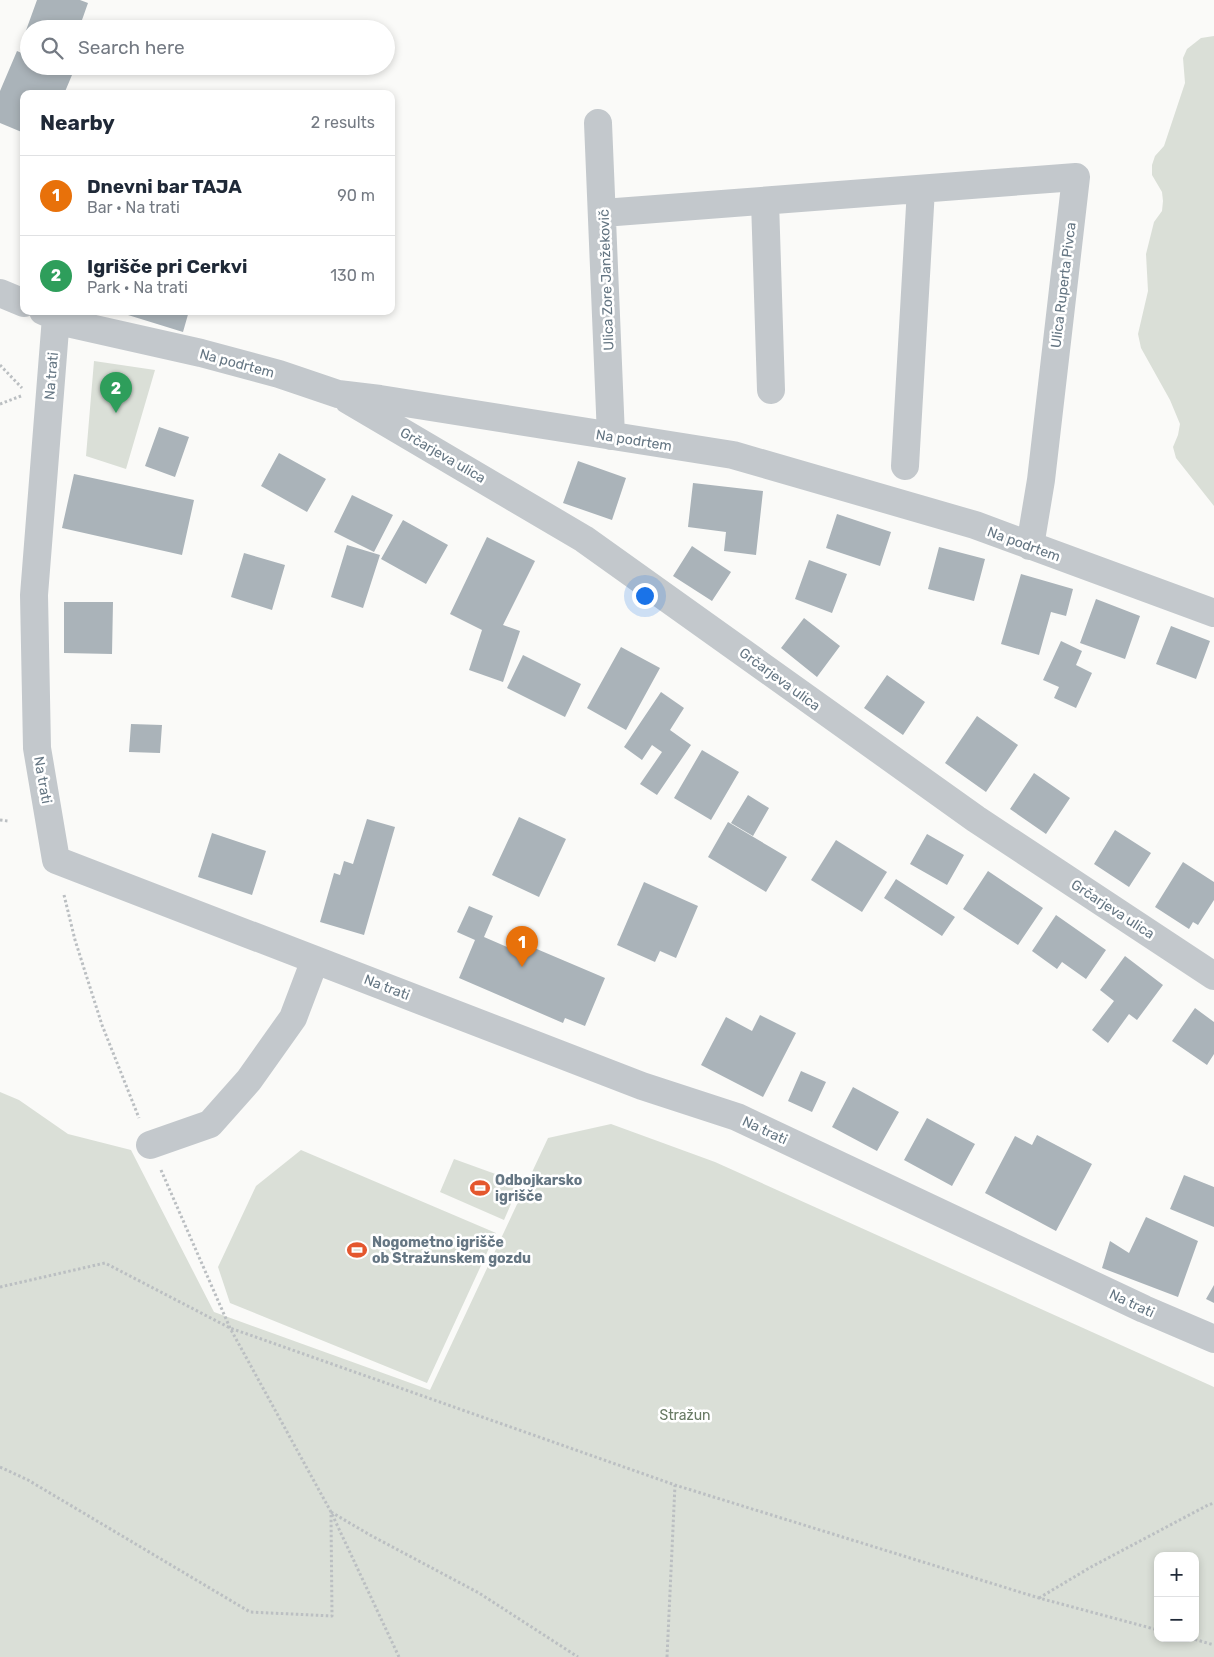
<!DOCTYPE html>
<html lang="en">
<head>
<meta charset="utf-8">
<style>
	:root { --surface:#fff; --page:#f6f6f7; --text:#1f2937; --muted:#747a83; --line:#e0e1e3; --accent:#e4572e }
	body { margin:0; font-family:Rubik,sans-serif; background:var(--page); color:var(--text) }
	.controls { position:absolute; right:15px; bottom:15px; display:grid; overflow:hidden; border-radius:10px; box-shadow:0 2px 8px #0003 }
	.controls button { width:45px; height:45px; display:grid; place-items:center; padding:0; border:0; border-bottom:1px solid var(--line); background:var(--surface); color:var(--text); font:25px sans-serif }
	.you { position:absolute; left:644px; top:595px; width:18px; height:18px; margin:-12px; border:4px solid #fff; border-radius:50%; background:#1a73e8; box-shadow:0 0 0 8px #1a73e833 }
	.badge { display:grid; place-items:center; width:32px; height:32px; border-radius:50%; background:var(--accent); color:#fff; font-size:16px; font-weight:700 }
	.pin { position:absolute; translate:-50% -41px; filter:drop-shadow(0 1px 2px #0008) }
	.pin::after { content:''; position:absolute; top:26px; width:18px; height:15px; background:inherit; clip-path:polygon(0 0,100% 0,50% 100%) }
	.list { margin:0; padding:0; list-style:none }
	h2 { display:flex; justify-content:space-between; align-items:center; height:65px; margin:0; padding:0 20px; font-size:21px }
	h2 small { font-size:16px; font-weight:400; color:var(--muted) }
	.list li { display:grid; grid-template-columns:32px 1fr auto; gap:15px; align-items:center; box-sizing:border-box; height:80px; padding:0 20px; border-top:1px solid var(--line) }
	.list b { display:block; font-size:19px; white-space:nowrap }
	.list p { margin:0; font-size:16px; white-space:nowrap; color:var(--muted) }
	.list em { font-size:16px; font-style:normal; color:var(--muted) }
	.icon { flex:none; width:28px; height:28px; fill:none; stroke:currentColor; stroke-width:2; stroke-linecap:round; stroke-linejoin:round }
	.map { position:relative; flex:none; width:1214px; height:1657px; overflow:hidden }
	.search { position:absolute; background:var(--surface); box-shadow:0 2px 8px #0003; left:20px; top:20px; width:375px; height:55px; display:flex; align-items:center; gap:12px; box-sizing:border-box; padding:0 18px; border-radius:28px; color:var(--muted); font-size:19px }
	.panel { position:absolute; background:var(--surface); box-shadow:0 2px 8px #0003; left:20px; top:90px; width:375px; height:225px; border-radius:10px }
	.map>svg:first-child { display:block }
	.green { fill:#dadfd7; fill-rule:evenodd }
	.building { fill:#aab3b9 }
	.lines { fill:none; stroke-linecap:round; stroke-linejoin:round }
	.path { stroke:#bbbfc2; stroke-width:3; stroke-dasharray:2.5 2.5; stroke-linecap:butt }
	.street { stroke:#c3c8cc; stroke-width:28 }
	.labels { text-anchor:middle; stroke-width:5; stroke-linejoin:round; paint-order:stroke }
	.street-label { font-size:14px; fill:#657683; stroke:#fff }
	.poi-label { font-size:14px; font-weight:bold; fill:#657683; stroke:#fff; text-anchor:start }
	.park-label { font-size:14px; fill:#687a64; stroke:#fff }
</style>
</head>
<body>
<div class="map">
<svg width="1214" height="1657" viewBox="0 0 1214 1657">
	<rect width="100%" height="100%" fill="#fafaf8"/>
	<!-- green -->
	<path class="green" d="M1214 36V506L1176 458 1173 447 1178 435 1180 424 1170 400 1141 348 1138 334 1148 291 1146 254 1154 222 1162 211 1163 201 1162 192 1152 175V165L1155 156 1164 146 1185 83 1183 58 1187 49 1201 38Z
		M94 361 155 370 126 469 86 456Z
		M0 1092 19 1100 68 1134 131 1150 214 1312 430 1390 548 1138 611 1124 715 1162 1214 1387V1657H0ZM1158 1556H1195V1638H1158Z
		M301 1150 496 1233 427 1383 230 1303 218 1267 256 1186Z
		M454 1159 520 1183 504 1220 440 1192Z"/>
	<!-- building -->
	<path class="building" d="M37 0H80L88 3 82 20 99 27V29H29V38L24 36Z
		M17 51 29 56V66H53L72 75 64 94H24V133L0 123V91Z
		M133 66H155L153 72Z
		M115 311H189L183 332Z
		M159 427 189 437 175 477 145 466Z
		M279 453 326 479 307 512 261 486Z
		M578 461 626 478 612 520 563 503Z
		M74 474 194 500 182 555 62 528Z
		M693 483 763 491 756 555 724 551 726 532 688 527Z
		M352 495 393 515 374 552 334 532Z
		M837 514 891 532 880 566 826 548Z
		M403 520 448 545 426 584 381 559Z
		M487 537 535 561 503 625 520 631 503 682 469 670 482 630 450 614Z
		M347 545 380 555 363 608 331 597Z
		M692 546 731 572 712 601 673 576Z
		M939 547 985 559 974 601 928 589Z
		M244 553 285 565 272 610 231 597Z
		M809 560 847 574 832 613 795 599Z
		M1021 574 1073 589 1066 616 1051 612 1039 655 1001 644Z
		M1096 599 1140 616 1125 659 1080 643Z
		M64 602H113L112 654 64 653Z
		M804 618 840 646 817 677 781 648Z
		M1171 626 1210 641 1196 679 1156 664Z
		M1061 641 1082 651 1076 665 1092 673 1076 708 1054 698 1059 687 1043 680Z
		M621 647 660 668 626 730 587 708Z
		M523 655 581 684 565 717 507 688Z
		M887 675 925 702 903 735 864 708Z
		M661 692 684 708 670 730 691 745 657 795 640 784 662 752 652 745 642 760 624 747Z
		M977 716 1018 745 986 792 945 763Z
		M131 724 162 725 160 753 129 752Z
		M702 750 739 772 711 820 674 798Z
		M1034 773 1070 798 1046 834 1010 809Z
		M748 795 769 808 753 836 731 823Z
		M519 817 566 839 539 897 492 875Z
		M367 819 395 827 364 935 320 922 334 873 340 875 344 861 353 864Z
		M728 822 787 857 766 892 708 857Z
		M1115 830 1151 853 1129 887 1094 864Z
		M212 833 266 851 252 895 198 877Z
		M927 834 964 855 947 885 910 864Z
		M836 840 887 872 862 912 811 880Z
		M1183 862 1214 882V900L1198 925 1193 922 1189 929 1155 907Z
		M988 871 1043 908 1018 945 963 909Z
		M896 879 955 917 942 936 884 898Z
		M644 882 698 906 676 958 660 951 655 962 617 945Z
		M469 906 493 916 484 937 528 956 532 947 605 978 585 1026 565 1018 563 1023 459 978 475 940 457 932Z
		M1056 915 1106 950 1086 979 1062 962 1057 969 1032 951Z
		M1125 956 1163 985 1137 1020 1129 1014 1108 1043 1092 1030 1114 1001 1100 990Z
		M1195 1008 1214 1022V1054L1207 1065 1172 1041Z
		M760 1015 796 1033 763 1097 701 1065 726 1017 752 1031Z
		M801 1071 826 1082 812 1112 788 1101Z
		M853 1087 899 1112 877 1151 832 1127Z
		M927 1118 975 1144 952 1186 904 1160Z
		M1037 1135 1092 1164 1056 1231 985 1193 1015 1136 1032 1145Z
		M1184 1175 1214 1187V1227L1170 1209Z
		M1146 1217 1198 1241 1178 1297 1102 1268 1110 1241 1129 1253Z
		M1214 1285V1303L1206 1299Z"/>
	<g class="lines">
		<!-- path -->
		<path class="path" d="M0 365 22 388
			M0 404 21 396
			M0 820 8 821
			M64 895 75 940 102 1025 139 1118
			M161 1170 230 1328 331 1512 399 1657
			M0 1287 105 1263 230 1328 675 1485 1039 1598 1158 1630
			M0 1467 28 1480 250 1612 332 1616 331 1515
			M331 1512 370 1535 479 1593 578 1657
			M1039 1598 1091 1567 1208 1505 1214 1503
			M1190 1638 1214 1645
			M667 1657 675 1485"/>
		<!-- street -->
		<path class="street" d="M598 123 611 436
			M765 201 771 390
			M603 213 1076 177 1041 480 1030 546
			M0 293 24 303
			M43 311 72 324 201 353 279 374 338 394 380 399 733 455 975 525 1214 613
			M56 317 34 595 37 748 56 860 642 1086 737 1117 1144 1309 1214 1339
			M348 400 584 539 976 819 1214 976
			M905 466 921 189
			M150 1145 210 1124 249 1080 293 1018 315 960"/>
	</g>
	<!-- icons -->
	<defs>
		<symbol id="stadium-bare" viewBox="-9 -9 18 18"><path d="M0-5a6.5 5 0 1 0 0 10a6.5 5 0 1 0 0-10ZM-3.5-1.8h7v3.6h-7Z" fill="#e4572e" stroke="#fff" stroke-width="2.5" paint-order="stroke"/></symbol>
	</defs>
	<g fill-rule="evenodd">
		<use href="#stadium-bare" x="466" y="1174" width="28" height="28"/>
		<use href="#stadium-bare" x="343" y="1236" width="28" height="28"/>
	</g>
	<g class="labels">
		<!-- street labels -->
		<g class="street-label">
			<text transform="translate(606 280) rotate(-92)" y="5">Ulica Zore Janžekovič</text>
			<text transform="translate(1063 285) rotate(-83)" y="5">Ulica Ruperta Pivca</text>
			<text transform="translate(237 363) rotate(15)" y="5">Na podrtem</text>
			<text transform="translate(51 376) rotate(-85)" y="5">Na trati</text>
			<text transform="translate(634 440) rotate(9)" y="5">Na podrtem</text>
			<text transform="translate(443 455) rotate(30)" y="5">Grčarjeva ulica</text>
			<text transform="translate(1024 544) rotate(20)" y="5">Na podrtem</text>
			<text transform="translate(780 679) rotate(36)" y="5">Grčarjeva ulica</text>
			<text transform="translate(43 780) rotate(80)" y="5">Na trati</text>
			<text transform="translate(1113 909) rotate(33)" y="5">Grčarjeva ulica</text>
			<text transform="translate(387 987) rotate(21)" y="5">Na trati</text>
			<text transform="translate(765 1130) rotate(25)" y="5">Na trati</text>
			<text transform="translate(1132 1303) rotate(25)" y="5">Na trati</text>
		</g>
		<!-- poi labels -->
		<g class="poi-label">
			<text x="495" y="1185">Odbojkarsko<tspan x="495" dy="16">igrišče</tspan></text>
			<text x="372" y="1247">Nogometno igrišče<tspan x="372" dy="16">ob Stražunskem gozdu</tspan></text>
		</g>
		<!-- park labels -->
		<g class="park-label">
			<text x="685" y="1420">Stražun</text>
		</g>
	</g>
</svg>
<div class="controls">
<button>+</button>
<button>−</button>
</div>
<div class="you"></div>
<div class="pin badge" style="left:522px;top:967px;background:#e8710a">1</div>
<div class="pin badge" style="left:116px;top:413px;background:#2e9e5b">2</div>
<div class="search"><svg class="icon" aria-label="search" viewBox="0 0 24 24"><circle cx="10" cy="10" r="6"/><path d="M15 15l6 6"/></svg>Search here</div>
<section class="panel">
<h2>Nearby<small>2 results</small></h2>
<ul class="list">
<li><span class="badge" style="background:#e8710a">1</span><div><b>Dnevni bar TAJA</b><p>Bar · Na trati</p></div><em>90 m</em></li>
<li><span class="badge" style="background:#2e9e5b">2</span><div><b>Igrišče pri Cerkvi</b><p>Park · Na trati</p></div><em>130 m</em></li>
</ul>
</section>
</div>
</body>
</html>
